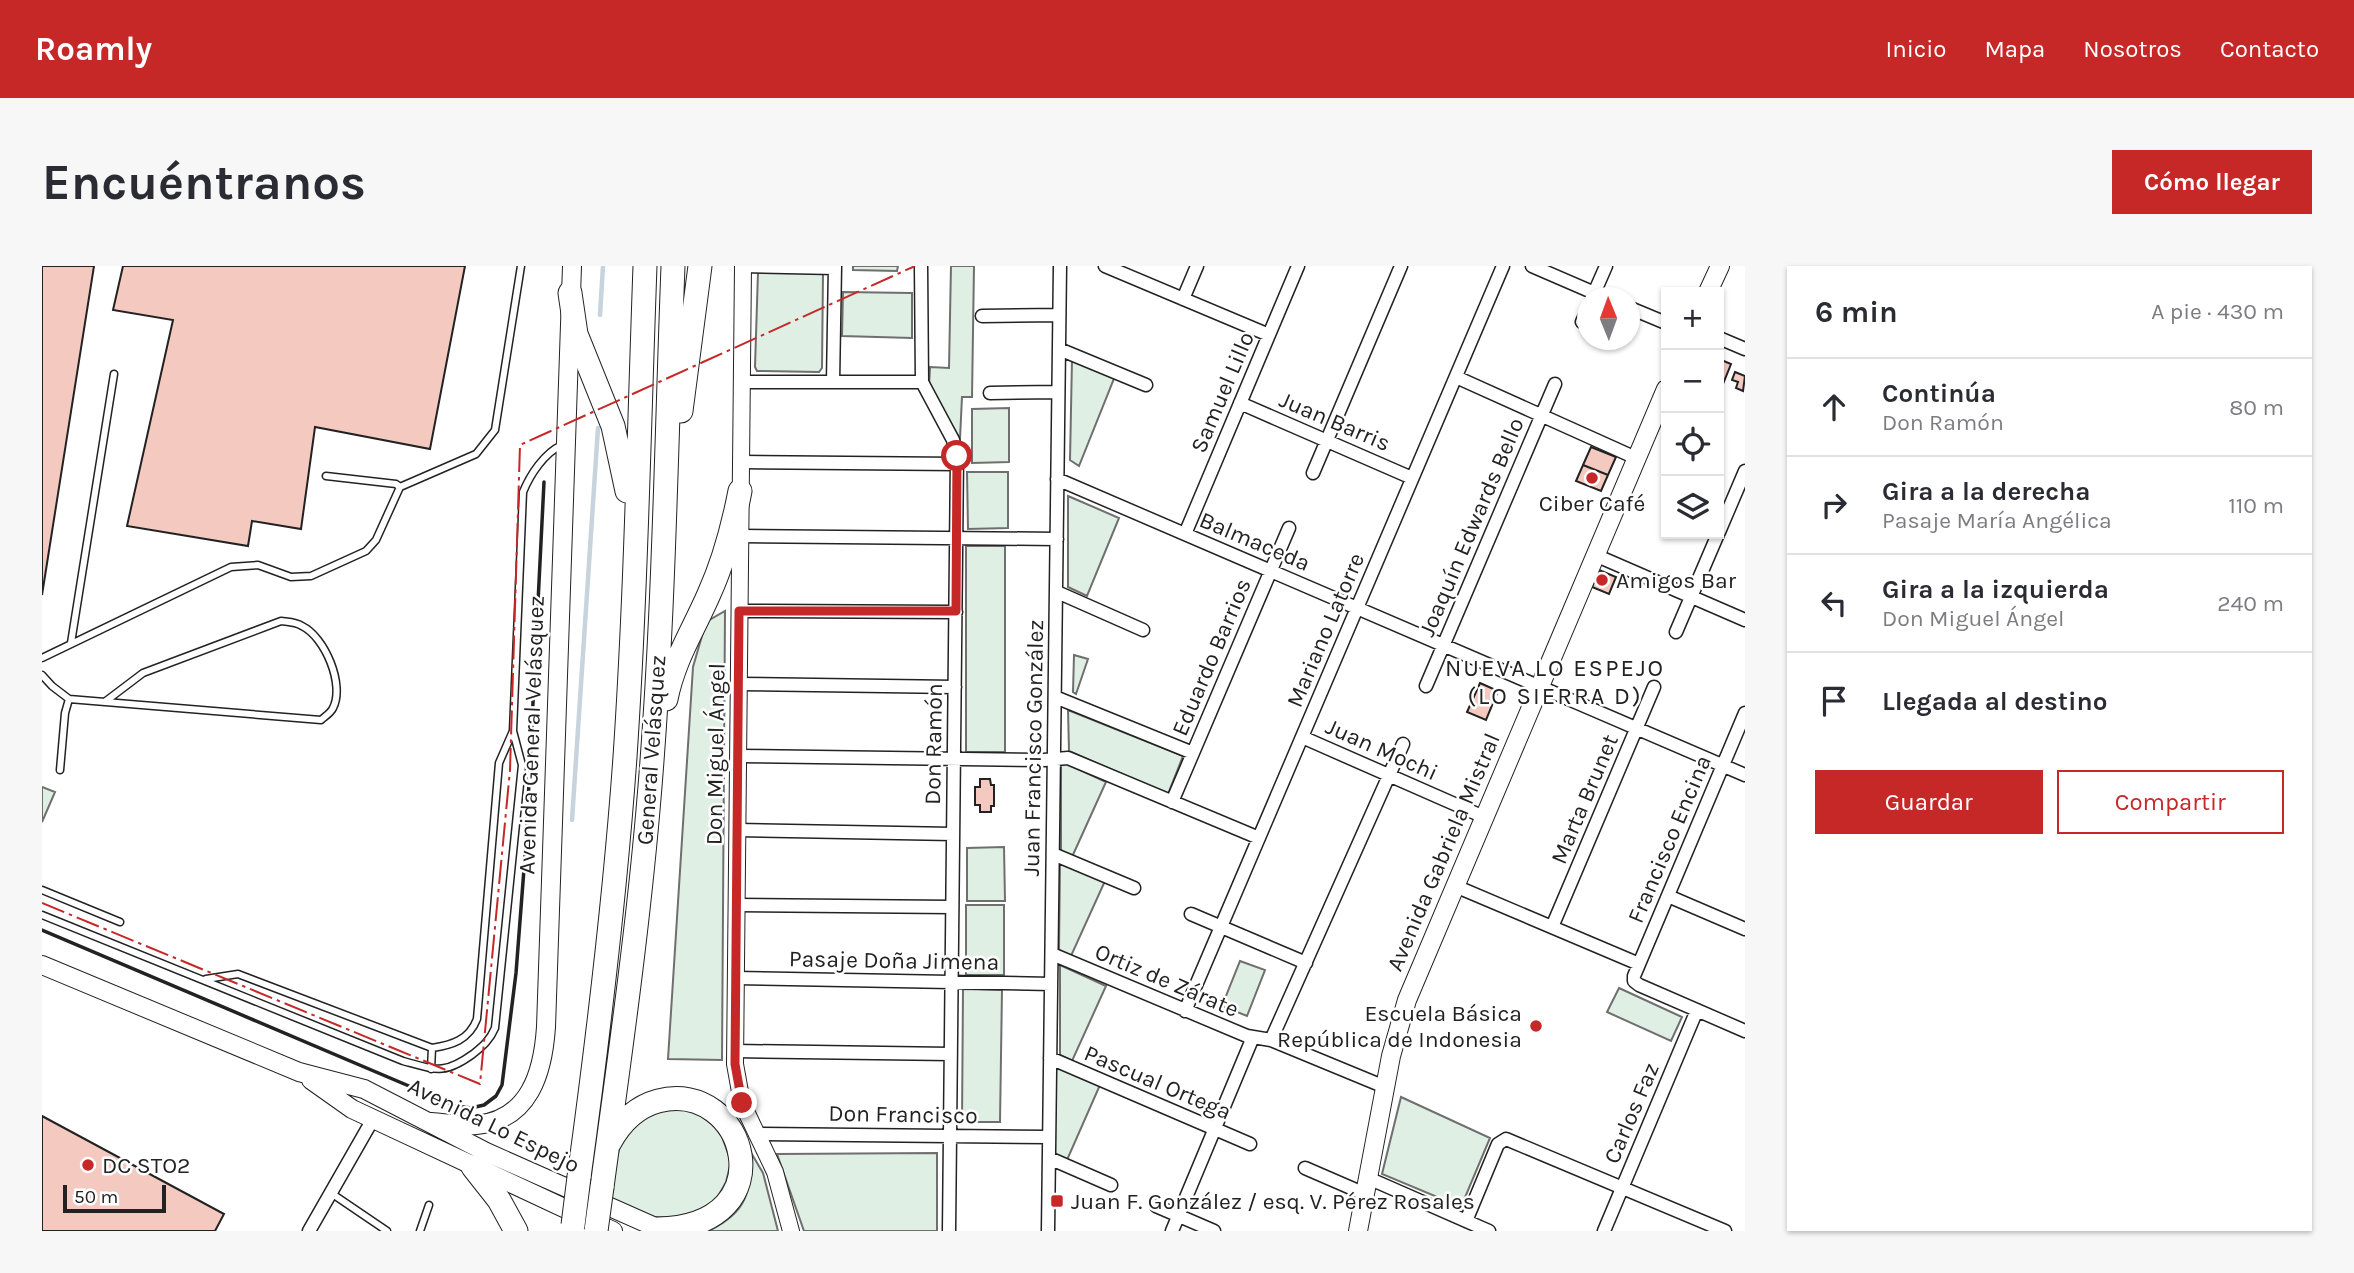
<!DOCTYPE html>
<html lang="es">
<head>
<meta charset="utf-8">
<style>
	:root { --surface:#fff; --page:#f7f7f7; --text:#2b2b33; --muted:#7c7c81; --line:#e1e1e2; --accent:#c62828 }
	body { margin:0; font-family:Karla,sans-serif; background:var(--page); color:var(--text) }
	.controls { position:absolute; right:21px; top:21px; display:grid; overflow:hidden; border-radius:0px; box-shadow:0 2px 5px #0004 }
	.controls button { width:63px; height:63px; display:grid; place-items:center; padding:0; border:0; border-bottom:2px solid var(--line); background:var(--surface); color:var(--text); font:35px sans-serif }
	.compass { position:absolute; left:1535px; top:21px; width:63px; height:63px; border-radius:50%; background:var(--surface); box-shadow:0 2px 5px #0004; rotate:359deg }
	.scale { position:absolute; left:21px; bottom:18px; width:103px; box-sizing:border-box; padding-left:7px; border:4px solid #222; border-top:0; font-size:19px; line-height:24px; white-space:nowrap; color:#222; -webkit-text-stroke:5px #fff; paint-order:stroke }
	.stop { position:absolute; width:21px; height:21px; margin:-16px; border:5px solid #c62828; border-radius:50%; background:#fff }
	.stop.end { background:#c62828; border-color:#fff; box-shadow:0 2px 7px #0008 }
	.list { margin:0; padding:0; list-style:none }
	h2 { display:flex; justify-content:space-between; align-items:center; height:91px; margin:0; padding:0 28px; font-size:30px }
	h2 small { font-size:23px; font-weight:400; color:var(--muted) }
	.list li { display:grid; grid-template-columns:46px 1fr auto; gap:21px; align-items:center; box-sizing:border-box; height:98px; padding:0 28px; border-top:2px solid var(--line) }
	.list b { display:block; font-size:26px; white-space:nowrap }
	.list p { margin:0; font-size:23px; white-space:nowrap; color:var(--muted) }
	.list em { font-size:23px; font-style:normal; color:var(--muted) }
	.actions { display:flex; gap:14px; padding:21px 28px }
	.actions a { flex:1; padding:16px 0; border:2px solid var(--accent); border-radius:0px; text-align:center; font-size:24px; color:var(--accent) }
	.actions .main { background:var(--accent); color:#fff }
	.icon { flex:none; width:38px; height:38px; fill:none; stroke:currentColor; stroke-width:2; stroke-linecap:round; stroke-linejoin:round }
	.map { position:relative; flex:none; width:1703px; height:965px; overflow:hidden; border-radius:0px }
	header { display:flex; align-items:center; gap:42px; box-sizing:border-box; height:98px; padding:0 35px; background:var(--accent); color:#fff }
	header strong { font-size:33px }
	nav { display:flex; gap:38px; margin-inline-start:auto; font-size:24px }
	.intro { display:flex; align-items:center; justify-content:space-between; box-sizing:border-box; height:168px; padding:0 42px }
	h1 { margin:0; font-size:49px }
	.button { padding:18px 32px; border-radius:0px; background:var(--accent); color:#fff; font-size:24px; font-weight:700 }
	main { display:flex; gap:42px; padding:0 42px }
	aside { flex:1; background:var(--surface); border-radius:0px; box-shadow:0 2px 5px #0004 }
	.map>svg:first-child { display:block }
	.green { fill:#e0efe3; stroke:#6f6f6f; stroke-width:2 }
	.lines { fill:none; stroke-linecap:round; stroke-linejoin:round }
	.stream { stroke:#c7d3dd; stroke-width:4.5 }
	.building { fill:#f3c9c0; stroke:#222; stroke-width:2 }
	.service-casing { stroke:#222; stroke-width:9 }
	.minor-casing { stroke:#222; stroke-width:15 }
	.tertiary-casing { stroke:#222; stroke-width:18 }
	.secondary-casing { stroke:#222; stroke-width:20 }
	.motorway-casing { stroke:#222; stroke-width:25 }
	.service { stroke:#fff; stroke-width:6 }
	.minor { stroke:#fff; stroke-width:12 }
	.tertiary { stroke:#fff; stroke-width:16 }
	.secondary { stroke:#fff; stroke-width:18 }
	.motorway { stroke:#fff; stroke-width:23 }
	.motorway-bridge-casing { stroke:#222; stroke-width:25; stroke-linecap:butt }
	.motorway-bridge { stroke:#fff; stroke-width:23 }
	.wall { stroke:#222; stroke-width:3.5 }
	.power { stroke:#c62828; stroke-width:2; stroke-dasharray:24 5 3.5 5; stroke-linecap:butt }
	.route { stroke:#c62828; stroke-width:9 }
	.poi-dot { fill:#c62828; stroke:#fff; stroke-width:2.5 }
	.labels { text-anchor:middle; stroke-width:5; stroke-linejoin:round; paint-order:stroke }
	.street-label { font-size:23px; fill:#222; stroke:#fff }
	.poi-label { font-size:23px; fill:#222; stroke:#fff; text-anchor:start }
	.neighbourhood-label { font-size:24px; letter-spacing:2px; fill:#222; stroke:#fff }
</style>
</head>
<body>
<header>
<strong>Roamly</strong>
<nav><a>Inicio</a><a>Mapa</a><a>Nosotros</a><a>Contacto</a></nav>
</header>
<div class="intro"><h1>Encuéntranos</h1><a class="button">Cómo llegar</a></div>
<main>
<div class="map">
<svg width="1703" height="965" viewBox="0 0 1703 965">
	<rect width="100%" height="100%" fill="#fff"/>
	<!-- green -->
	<path class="green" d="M811 0H856L855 5 811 4Z
		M909 0H932L930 131H920L918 173 887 121 888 101 907 102Z
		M716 6 781 7 780 102 777 106 715 105 713 101Z
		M801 26 870 27V72L800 70Z
		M1030 93 1073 110 1037 200 1028 194Z
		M967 142V196L930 197V143Z
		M925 206H966V262L926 263Z
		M1026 230 1077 252 1045 330 1026 321Z
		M924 280H963V486H924Z
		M683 345 680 794 626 793 651 401 664 356Z
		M1032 389 1046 393 1034 428 1031 426Z
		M1026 444 1141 490 1126 528 1027 485Z
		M1019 495 1064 516 1030 591 1019 585Z
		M0 521 13 526 0 556Z
		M962 581 963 635H925V582Z
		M1018 594 1063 615 1029 690 1017 684Z
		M924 639H962V709H924Z
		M1198 695 1223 704 1205 750 1180 740Z
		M1018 699 1064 720 1030 795 1018 789Z
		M1577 722 1640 751 1629 775 1565 746Z
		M921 723 960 724 958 856H920Z
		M1013 799 1058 819 1025 894 1013 889Z
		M1359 831 1448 872 1419 941 1340 908Z
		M646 841 677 862 689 896 684 916 673 936 652 948 627 952 599 950 569 937C571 908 573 871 599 851 607 845 635 843 646 841Z
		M708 885 721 907 736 965H666C706 946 709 926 708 885Z
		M895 887V965H762L735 888Z"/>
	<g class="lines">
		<!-- stream -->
		<path class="stream" d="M558 49 561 0
			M530 554 556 162"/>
	</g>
	<!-- building -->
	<path class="building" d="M0 0H52L0 329Z
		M81 0H423L388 183 273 161 259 263 210 255 206 280 85 260 131 54 71 44Z
		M1677 93 1689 98 1677 128Z
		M1693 106 1703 110 1701 125 1694 122 1696 116 1690 114Z
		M1549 181 1574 191 1566 209 1541 199Z
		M1541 199 1566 209 1559 225 1534 215Z
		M1557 304 1574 311 1567 328 1550 321Z
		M1438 417 1456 425 1444 454 1425 446Z
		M938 513H948L949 519H952V540H949V546H938V539H933V521H938Z
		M0 850 182 948 173 965H0Z"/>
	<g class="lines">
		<defs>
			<path id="service" d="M284 210 354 218 358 221
				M29 377 72 108
				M0 392 189 301 216 299 249 311 269 310 324 285 334 274 358 221 434 188 453 164 479 0
				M0 409 10 420 27 433 23 447 18 504
				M27 433 279 454C282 451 289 447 291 442 303 419 283 371 260 360 254 356 246 356 239 355L101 407 64 435
				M0 624 78 656
				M0 649 361 795C394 804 402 809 431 788 441 780 448 774 453 762L480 499 471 465 481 226C488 209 502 187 520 179
				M164 713 196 708 390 782C410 779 427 774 435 753L457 497 471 465
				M389 803 390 782
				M289 927 345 965
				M378 965 387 939"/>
			<path id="minor" d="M701 0 793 2
				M879 0 880 116 911 174 915 190 907 965
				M1063 0 1227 69
				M1490 0 1564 32
				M1550 32 1564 0
				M1141 33 1155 0
				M1588 42 1624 57
				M940 50 1017 49
				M1540 56 1546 43
				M1677 72 1703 83
				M1017 83 1104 119
				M1414 111 1594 192
				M700 116H880
				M791 116 793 0
				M948 127 1016 126
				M1198 137 1370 212
				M699 196 915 198
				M1271 207 1359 0
				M1015 213 1703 509
				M1677 266 1703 205
				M1143 268 1256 0
				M698 270 1015 273
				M1553 289 1703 354
				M1015 326 1101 364
				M697 345 914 346
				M1634 366 1676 268
				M696 418 913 421
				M1384 420 1513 118
				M1013 431 1151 487
				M1703 447 1592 710V715L1597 719 1703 765
				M1260 471 1442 551
				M696 490 1002 494 1026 492 1217 572
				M1130 536 1247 262
				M695 564 911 568
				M1011 588 1092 622
				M1413 620 1597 698
				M1626 630 1703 663
				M694 639 910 641
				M1149 648 1264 697
				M1510 661 1612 421
				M1010 688 1205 770 1229 774 1343 821
				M693 712 1009 718
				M1143 745 1461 0
				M1229 774 1361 478
				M693 785 909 788
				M1008 792 1208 878
				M714 868 1007 871
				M1007 892 1069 919
				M1263 902 1323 928
				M1326 912 1447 965
				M1114 940 1172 965
				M1424 955 1456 878 1464 873 1683 965
				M267 965 331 853
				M1006 965 1018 0
				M1130 965 1211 771
				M1562 965 1655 744"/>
			<path id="tertiary" d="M701 0 693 798 700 837 733 906 749 965"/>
			<path id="secondary" d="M1666 26 1678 0
				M0 699 257 806 322 823 444 886 622 965
				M269 814 310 843 571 965
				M389 856C404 857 419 860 434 859 488 854 501 806 504 761L530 0
				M1316 965 1349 790 1365 734 1624 123"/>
			<path id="motorway" d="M528 27 534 68 571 160 585 225
				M639 145 658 0
				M624 433C632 393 651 365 667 328 682 295 691 261 698 225
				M568 876C579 856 594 841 616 835 704 812 747 960 616 963
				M431 901 457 934 474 965
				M537 911C556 772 573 632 583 491 594 328 597 164 603 0
				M560 921C577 796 595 670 606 544 622 363 624 181 631 0"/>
		</defs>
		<!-- service casing -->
		<use href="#service" class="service-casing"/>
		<!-- minor casing -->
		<use href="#minor" class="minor-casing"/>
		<!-- tertiary casing -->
		<use href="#tertiary" class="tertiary-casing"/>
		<!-- secondary casing -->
		<use href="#secondary" class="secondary-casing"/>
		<!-- motorway casing -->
		<use href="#motorway" class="motorway-casing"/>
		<!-- service -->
		<use href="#service" class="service"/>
		<!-- minor -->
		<use href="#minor" class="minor"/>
		<!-- tertiary -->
		<use href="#tertiary" class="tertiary"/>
		<!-- secondary -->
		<use href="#secondary" class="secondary"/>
		<!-- motorway -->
		<use href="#motorway" class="motorway"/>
		<defs>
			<path id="motorway-bridge" d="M531 959 537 911
				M554 965 560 921"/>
		</defs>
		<!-- motorway-bridge casing -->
		<use href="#motorway-bridge" class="motorway-bridge-casing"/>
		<!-- motorway-bridge -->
		<use href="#motorway-bridge" class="motorway-bridge"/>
		<!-- wall -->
		<path class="wall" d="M0 664 414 840 429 842 442 839 454 830 460 819 474 707 484 577 502 216"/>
		<!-- power -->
		<path class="power" d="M0 637 438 818 468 504 478 179 873 0"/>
	</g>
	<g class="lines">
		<!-- route -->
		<path class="route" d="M700 837 693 798 697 345H914L915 190"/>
	</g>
	<!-- markers -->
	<g class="poi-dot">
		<circle cx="1550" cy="212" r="7"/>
		<circle cx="1560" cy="314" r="7"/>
		<circle cx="1494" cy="760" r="7"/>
		<circle cx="46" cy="899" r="7"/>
		<rect x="1008" y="928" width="14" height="14" rx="3.5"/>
	</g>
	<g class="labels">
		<!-- street labels -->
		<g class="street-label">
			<text transform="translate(1180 126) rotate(-67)" y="8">Samuel Lillo</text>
			<text transform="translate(1293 155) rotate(23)" y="8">Juan Barris</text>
			<text transform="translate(1429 261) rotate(-67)" y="8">Joaquín Edwards Bello</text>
			<text transform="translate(1213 275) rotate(23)" y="8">Balmaceda</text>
			<text transform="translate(1283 364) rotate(-67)" y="8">Mariano Latorre</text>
			<text transform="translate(1169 391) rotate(-67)" y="8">Eduardo Barrios</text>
			<text transform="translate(489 469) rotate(-88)" y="8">Avenida General Velásquez</text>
			<text transform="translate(891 478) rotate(-89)" y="8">Don Ramón</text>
			<text transform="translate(991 482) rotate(-89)" y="8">Juan Francisco González</text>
			<text transform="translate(1340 483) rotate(24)" y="8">Juan Mochi</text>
			<text transform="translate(609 484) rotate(-86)" y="8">General Velásquez</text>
			<text transform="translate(673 488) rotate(-89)" y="8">Don Miguel Ángel</text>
			<text transform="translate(1542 533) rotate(-67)" y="8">Marta Brunet</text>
			<text transform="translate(1627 573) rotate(-67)" y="8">Francisco Encina</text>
			<text transform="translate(1401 586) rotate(-67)" y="8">Avenida Gabriela Mistral</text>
			<text transform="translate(852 694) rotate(1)" y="8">Pasaje Doña Jimena</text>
			<text transform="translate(1125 714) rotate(23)" y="8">Ortiz de Zárate</text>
			<text transform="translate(1116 816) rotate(23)" y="8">Pascual Ortega</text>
			<text transform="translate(1589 847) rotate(-67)" y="8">Carlos Faz</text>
			<text transform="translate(861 848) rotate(1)" y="8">Don Francisco</text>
			<text transform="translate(452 859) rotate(26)" y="8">Avenida Lo Espejo</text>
		</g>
		<!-- poi labels -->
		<g class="poi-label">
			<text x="1550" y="245" text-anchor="middle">Ciber Café</text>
			<text x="1574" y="322">Amigos Bar</text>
			<text x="1480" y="755" text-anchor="end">Escuela Básica<tspan x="1480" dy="26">República de Indonesia</tspan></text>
			<text x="60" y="907">DC STO2</text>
			<text x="1029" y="943">Juan F. González / esq. V. Pérez Rosales</text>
		</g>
		<!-- neighbourhood labels -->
		<g class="neighbourhood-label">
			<text x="1513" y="410">NUEVA LO ESPEJO<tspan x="1513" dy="28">(LO SIERRA D)</tspan></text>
		</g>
	</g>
</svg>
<div class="controls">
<button>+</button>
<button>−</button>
<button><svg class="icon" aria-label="locate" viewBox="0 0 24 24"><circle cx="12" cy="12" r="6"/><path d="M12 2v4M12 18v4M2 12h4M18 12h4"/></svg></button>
<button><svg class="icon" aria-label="layers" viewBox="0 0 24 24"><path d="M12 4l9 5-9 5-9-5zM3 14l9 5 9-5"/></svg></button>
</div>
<svg class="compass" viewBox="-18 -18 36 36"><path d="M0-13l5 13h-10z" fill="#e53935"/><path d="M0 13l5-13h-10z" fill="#7c7c81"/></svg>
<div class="scale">50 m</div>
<div class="stop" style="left:915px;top:190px"></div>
<div class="stop end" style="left:700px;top:837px"></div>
</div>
<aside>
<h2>6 min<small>A pie · 430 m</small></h2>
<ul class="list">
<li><svg class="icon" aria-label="ahead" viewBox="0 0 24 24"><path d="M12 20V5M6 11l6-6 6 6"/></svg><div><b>Continúa</b><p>Don Ramón</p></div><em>80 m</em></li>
<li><svg class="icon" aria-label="right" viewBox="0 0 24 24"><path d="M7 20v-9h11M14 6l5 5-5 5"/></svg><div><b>Gira a la derecha</b><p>Pasaje María Angélica</p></div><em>110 m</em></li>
<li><svg class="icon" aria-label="left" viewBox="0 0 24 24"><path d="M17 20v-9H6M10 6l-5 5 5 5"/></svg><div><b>Gira a la izquierda</b><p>Don Miguel Ángel</p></div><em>240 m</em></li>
<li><svg class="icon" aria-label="arrive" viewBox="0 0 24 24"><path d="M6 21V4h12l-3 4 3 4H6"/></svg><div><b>Llegada al destino</b></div></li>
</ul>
<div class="actions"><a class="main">Guardar</a><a>Compartir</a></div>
</aside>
</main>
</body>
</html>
